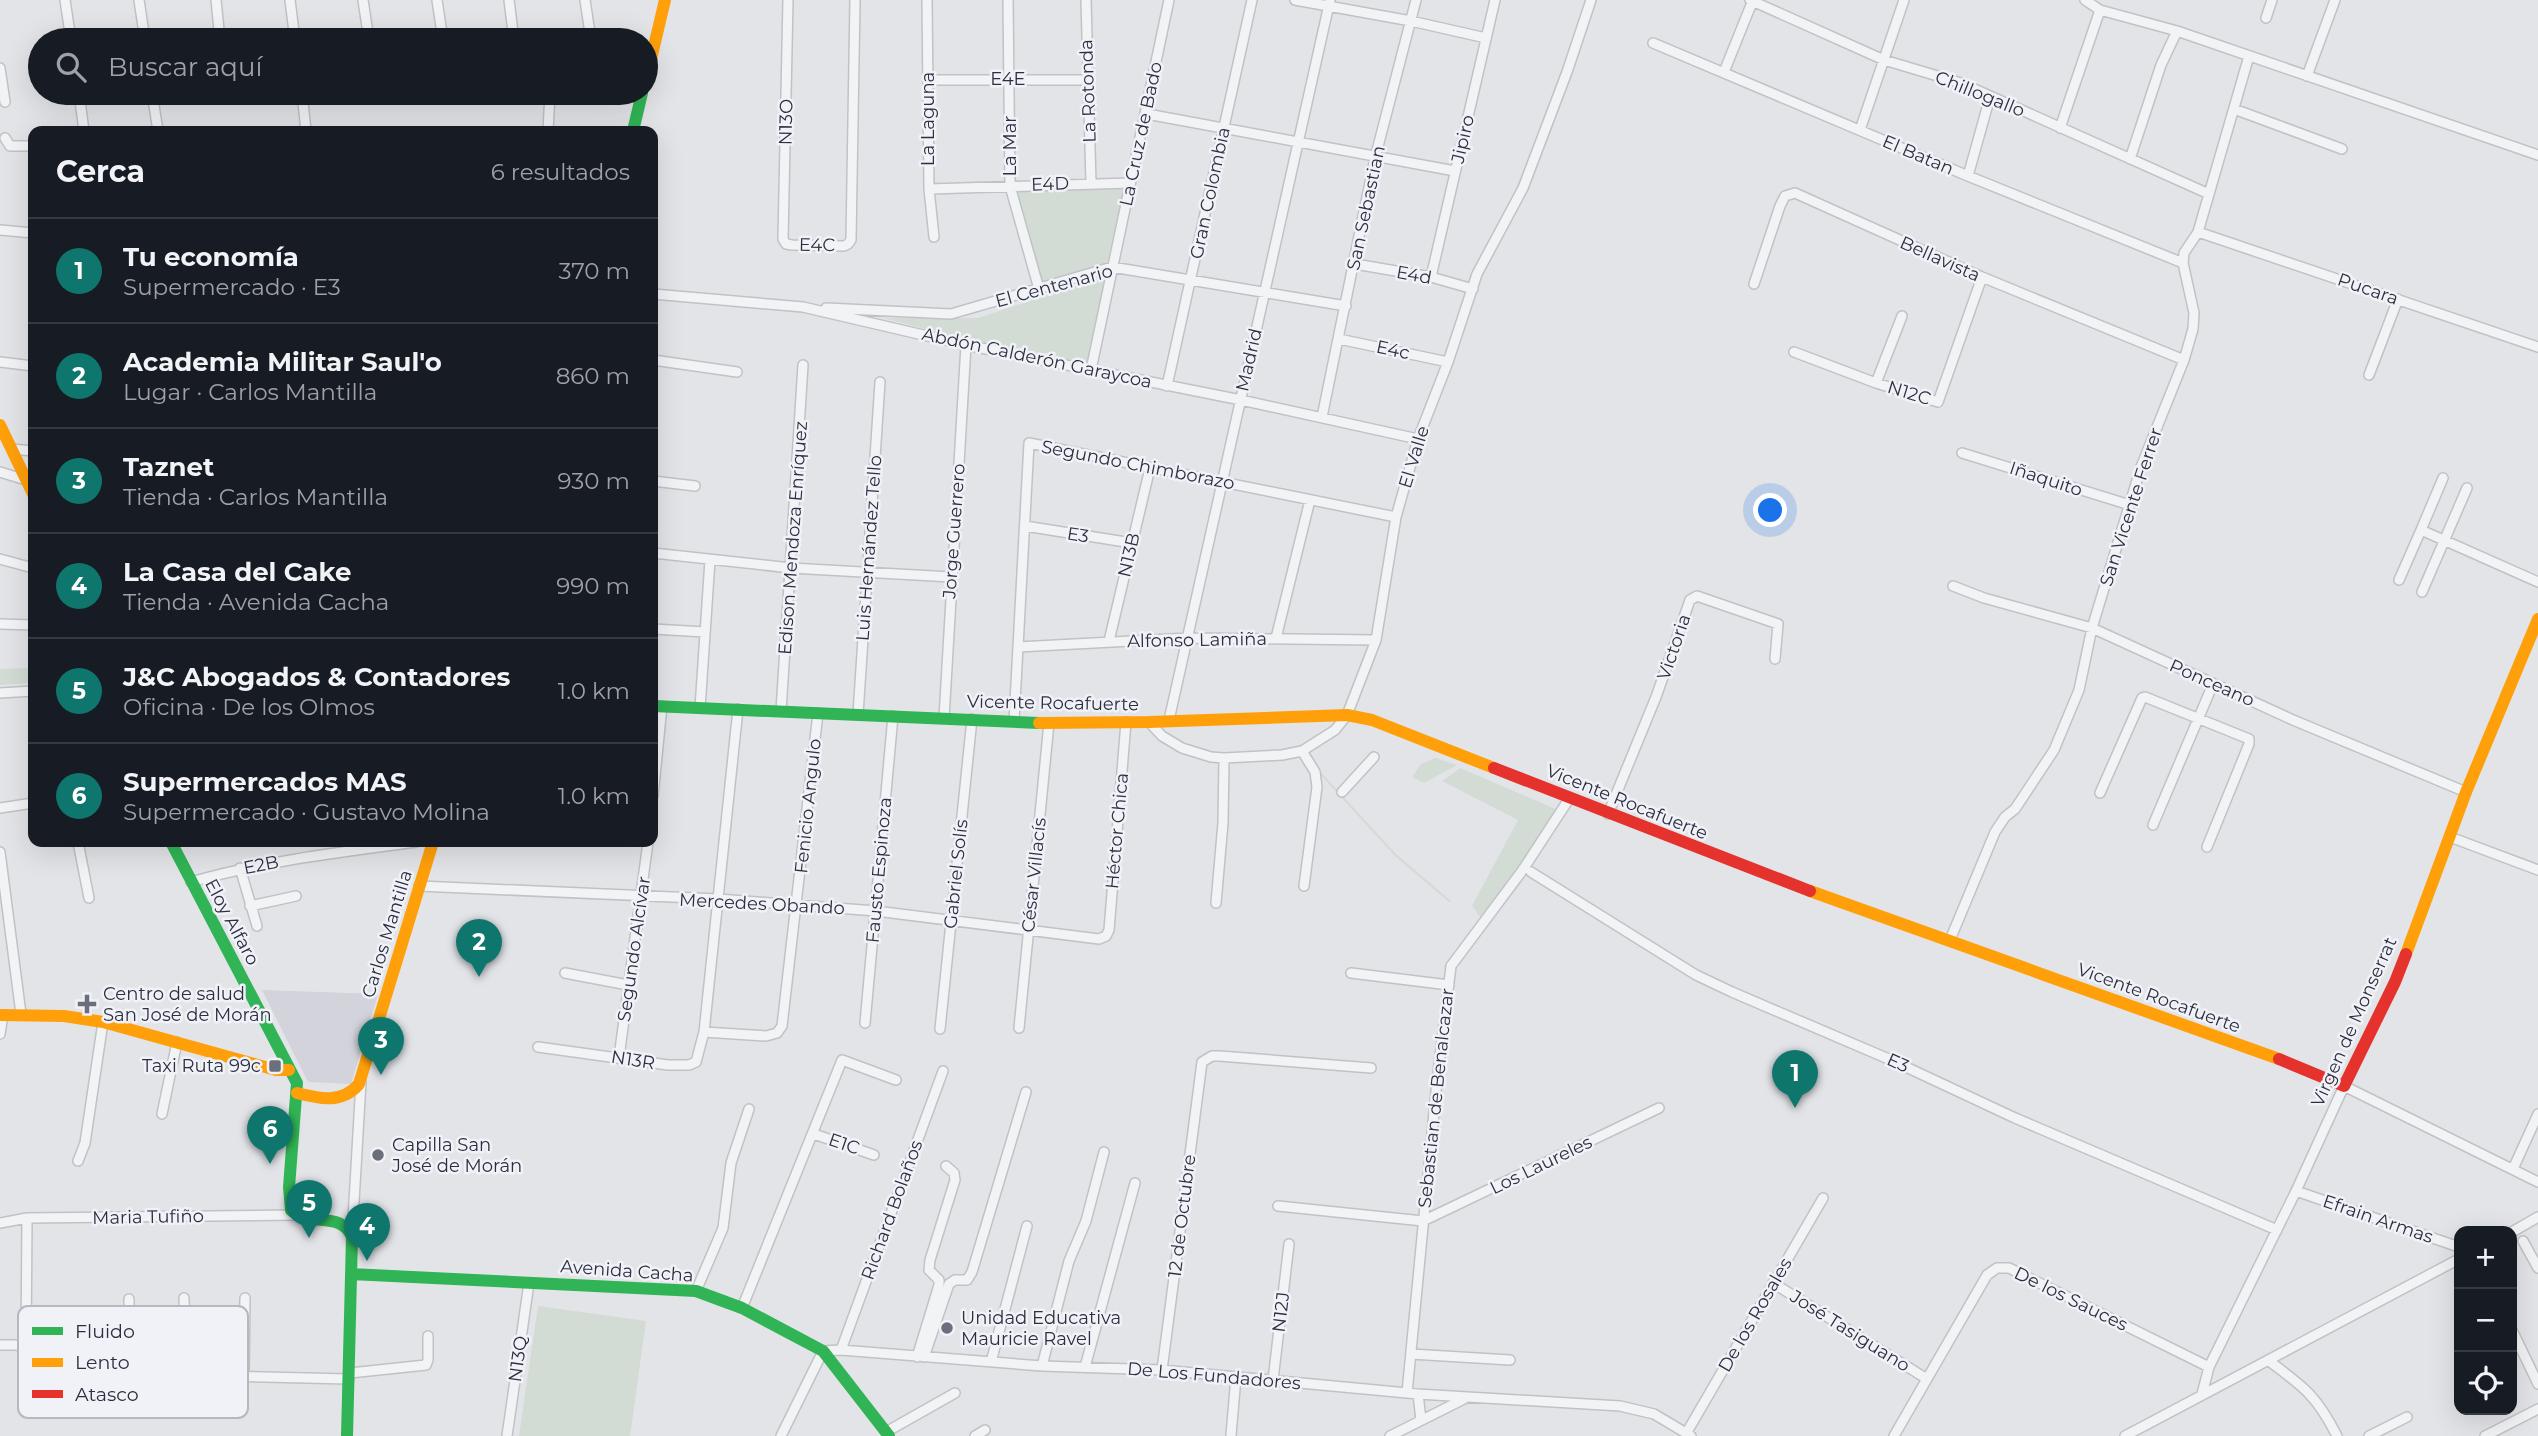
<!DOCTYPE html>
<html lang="es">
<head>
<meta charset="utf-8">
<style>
	:root { --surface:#171b24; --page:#242831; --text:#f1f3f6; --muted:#9ea1a6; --line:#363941; --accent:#0f766e }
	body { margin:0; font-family:Montserrat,sans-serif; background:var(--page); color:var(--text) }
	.controls { position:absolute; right:21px; bottom:21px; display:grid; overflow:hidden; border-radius:14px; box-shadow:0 7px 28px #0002 }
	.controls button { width:63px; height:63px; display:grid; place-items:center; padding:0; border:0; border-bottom:2px solid var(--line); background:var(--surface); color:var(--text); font:35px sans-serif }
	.you { position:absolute; left:1771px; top:511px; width:24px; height:24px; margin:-18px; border:5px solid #fff; border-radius:50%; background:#1a73e8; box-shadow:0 0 0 10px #1a73e833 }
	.badge { display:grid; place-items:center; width:46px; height:46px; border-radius:50%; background:var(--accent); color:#fff; font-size:23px; font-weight:700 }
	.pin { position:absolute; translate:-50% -58px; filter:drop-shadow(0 2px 4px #0008) }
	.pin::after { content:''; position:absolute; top:37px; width:24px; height:21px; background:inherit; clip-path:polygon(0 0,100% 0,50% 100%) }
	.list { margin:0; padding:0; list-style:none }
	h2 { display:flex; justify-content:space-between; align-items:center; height:91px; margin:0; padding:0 28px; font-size:30px }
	h2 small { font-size:23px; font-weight:400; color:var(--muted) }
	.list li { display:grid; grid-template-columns:46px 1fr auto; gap:21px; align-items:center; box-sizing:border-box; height:105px; padding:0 28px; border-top:2px solid var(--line) }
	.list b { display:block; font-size:26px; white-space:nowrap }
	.list p { margin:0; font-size:23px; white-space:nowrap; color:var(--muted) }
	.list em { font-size:23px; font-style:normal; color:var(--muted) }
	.icon { flex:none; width:38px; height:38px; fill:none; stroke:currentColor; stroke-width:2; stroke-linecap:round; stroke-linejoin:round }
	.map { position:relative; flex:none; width:2538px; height:1436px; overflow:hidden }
	.search { position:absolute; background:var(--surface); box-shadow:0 7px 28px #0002; left:28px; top:28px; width:630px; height:77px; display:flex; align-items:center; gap:18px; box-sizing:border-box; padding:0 24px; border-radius:38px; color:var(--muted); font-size:26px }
	.panel { position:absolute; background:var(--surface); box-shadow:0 7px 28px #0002; left:28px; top:126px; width:630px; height:721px; border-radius:14px }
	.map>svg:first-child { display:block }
	.built { fill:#d2d3db }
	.green { fill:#d2dbd4 }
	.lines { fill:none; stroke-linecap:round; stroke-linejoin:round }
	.street-casing { stroke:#c1c2c6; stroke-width:12 }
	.street { stroke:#f2f3f5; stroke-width:9 }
	.fast { stroke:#30b455; stroke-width:12 }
	.slow { stroke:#ff9f0a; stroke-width:12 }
	.jam { stroke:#e5322d; stroke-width:12 }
	.poi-dot { fill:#6b6e7b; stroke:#f1f2f7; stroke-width:2.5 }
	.labels { text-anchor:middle; stroke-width:5; stroke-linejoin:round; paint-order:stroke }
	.street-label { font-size:18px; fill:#2b2f40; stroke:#f1f2f7 }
	.poi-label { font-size:18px; fill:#2b2f40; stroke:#f1f2f7; text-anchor:start }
	.key { fill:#f1f2f7; stroke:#b6b8c0; stroke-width:2 }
	.key-label { font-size:19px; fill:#2b2f40 }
</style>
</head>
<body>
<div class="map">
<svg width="2538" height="1436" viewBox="0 0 2538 1436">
	<rect width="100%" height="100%" fill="#e3e4e8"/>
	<!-- built -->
	<path class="built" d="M262 990 378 994 351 1084 308 1082Z"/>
	<!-- green -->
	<path class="green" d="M1092 187 1124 189 1107 263 1042 283 1015 190Z
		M1105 276 1087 363 965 339 883 318H978Z
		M33 668V683L0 685V669Z
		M1435 758 1457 765 1424 783 1412 777 1421 764Z
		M1460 768 1558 810 1527 874 1484 922 1472 906 1518 820 1442 781Z
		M1319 770 1396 854 1451 901 1449 902 1395 856 1317 771Z
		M538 1306 646 1321 630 1436H519Z"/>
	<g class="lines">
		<defs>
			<path id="street" d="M65 0 71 40
				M139 0 145 40
				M216 0 220 40
				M290 0 295 40
				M363 0 369 40
				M437 0 443 40
				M509 0 514 40
				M585 0 591 40
				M788 0 783 239 786 244 792 245 844 246 848 244 851 240 855 0
				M927 0 929 189 934 237
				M1008 0 1010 186 1039 289
				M1086 0 1091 183
				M1295 0 1411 21 1486 38
				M1750 0 1884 60 1961 83 2209 194
				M2085 0 2100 10 2177 31 2538 155
				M2266 18 2272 0
				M1653 43 1968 176 2183 263
				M0 68 5 102
				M1724 72 1753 0
				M2307 76 2335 0
				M928 80H1088
				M79 93 84 131
				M152 93 158 131
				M227 93 228 99
				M302 93 306 131
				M2234 109 2342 149
				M1147 114 1455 171
				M2060 128 2100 10
				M1860 130 1904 0
				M548 131 550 93
				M5 138 10 146H33
				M2130 159 2161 65 2177 31
				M1968 176 1990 97
				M929 189 1130 183
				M0 230 33 233
				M2198 232 2538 347
				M1355 264 1431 277 1473 289
				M1431 277 1495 0
				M1754 284 1780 206 1785 196 1795 193 1982 277 2184 360
				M653 294 803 307 966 345 1241 400 1418 439
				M826 308 951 314 1112 267 1346 306
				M1339 339 1448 362
				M1794 352 1876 383 1938 402 1982 277
				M653 360 737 372
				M0 362 33 366
				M1091 370 1169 0
				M2369 375 2398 299
				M1876 383 1902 316
				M1167 386 1252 0
				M1322 417 1375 158 1416 0
				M12 449 33 451
				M1962 453 2130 505
				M0 472 26 480
				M653 481 695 486
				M1025 526 1132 543
				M2421 530 2443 478
				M653 553 791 568 951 577
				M0 559 33 568
				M2399 580 2421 530 2538 582
				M1953 586 1984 598 2092 628 2293 720 2466 792
				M2422 592 2467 488
				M0 624 33 625
				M653 629 705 632
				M1276 638 1310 500
				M1109 641 1150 468
				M1018 647 1188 638 1376 640
				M0 693 33 691
				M700 708 710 560
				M781 711 803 365
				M858 714 880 382
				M944 718 966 345
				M1169 720 1330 0
				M1014 721 1029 443 1396 517
				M1149 722 1162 736 1182 748 1211 757 1224 758 1282 755 1302 751 1335 730 1347 715 1376 640 1396 517 1418 439 1448 362 1477 274 1523 188 1567 72 1591 0
				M1302 751 1315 772 1317 787 1304 886
				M1342 792 1374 757
				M2100 793 2142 698 2145 697 2249 739V744L2207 847
				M653 796 662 706
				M0 808 33 803
				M1608 814 1656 697 1690 600 1697 596 1778 624 1775 659
				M2153 825 2213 684
				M2450 837 2538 870
				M78 842 89 898
				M0 852 21 1014
				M240 868 257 926
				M1531 872 1696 975 1732 992 1891 1060 2015 1118 2277 1230
				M191 882C265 861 340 852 416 842
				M419 886 718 899 876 911 1099 939 1106 936 1109 930 1126 722
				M1216 903 1223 823 1224 758
				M250 906 296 896
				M1950 940 1995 832 2005 817 2015 809 2054 750 2079 690 2092 628 2141 467 2184 360 2193 329 2194 313 2183 263 2184 253 2198 232 2249 56
				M565 973 628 985
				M1351 973 1449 985
				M865 1023 893 716
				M1019 1028 1049 723
				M940 1029 972 719
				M704 1032 766 1036 777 1033 782 1026 818 713
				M0 1034 3 1015
				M538 1047 668 1065H689L696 1062 704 1032 738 709
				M619 1057 648 842
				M162 1114 177 1042
				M814 1134 874 1155
				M78 1161 85 1143 103 1022
				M2513 1169 2538 1114
				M2296 1191 2459 1247
				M1278 1206 1423 1221 1659 1108
				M27 1218 26 1348C32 1362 38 1371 54 1372L349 1379
				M0 1223 27 1218 296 1215
				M2512 1232 2538 1217
				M352 1236 361 1082
				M2523 1241 2538 1268
				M1773 1283 1927 1379
				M696 1291 723 1228 731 1163 749 1109
				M184 1298 186 1374
				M742 1308 842 1060 896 1080
				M2512 1330 2538 1384
				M0 1345H16L26 1348
				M841 1350 943 1071
				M1411 1354 1510 1360
				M917 1357 939 1285V1280L929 1270 930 1260 955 1180 954 1173 946 1166
				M924 1357 949 1284 955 1280H967L972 1272C990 1212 1008 1152 1026 1092
				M2269 1361C2304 1387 2317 1396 2337 1436
				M991 1362 1027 1226
				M1042 1366 1069 1261 1086 1221 1104 1152
				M1085 1367 1135 1183
				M1162 1370 1202 1062 1212 1056H1220L1371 1068
				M129 1373V1299
				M350 1373 426 1365 428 1360V1336
				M244 1376 245 1298
				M1273 1380 1289 1244
				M1407 1393 1437 1081 1451 966 1522 871 1569 799
				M1418 1394 1421 1420
				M2202 1394 2209 1367 2296 1191 2344 1086 2538 1182
				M886 1432 955 1393
				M1687 1432 1823 1198
				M1231 1435 1236 1377
				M507 1436 529 1283
				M781 1436 823 1351 841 1350 1042 1366 1162 1370 1418 1394 1620 1406 1654 1414 1691 1436
				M975 1436 985 1430
				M1390 1436 1464 1399
				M1894 1436 1987 1275 1997 1268H2009L2209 1367
				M2125 1436 2459 1259
				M2369 1436 2407 1417
				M2485 1436 2538 1409"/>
		</defs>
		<!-- street casing -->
		<use href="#street" class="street-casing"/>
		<!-- street -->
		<use href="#street" class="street"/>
		<!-- fast -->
		<path class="fast" d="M633 131 642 93
			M653 706 1039 723
			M171 842 297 1083 289 1187 291 1210C309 1228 341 1210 352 1237L347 1436
			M351 1274 696 1291 742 1308 823 1351 889 1436"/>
		<!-- slow -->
		<path class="slow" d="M646 80 665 0
			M0 425 33 494
			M1039 723 1149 722 1347 715 1372 720 1494 768
			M1810 891 2279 1059
			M2406 954 2466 792 2538 619
			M0 1015 64 1016 103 1022 276 1070H289
			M297 1093C320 1099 342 1104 359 1084L433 842"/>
		<!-- jam -->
		<path class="jam" d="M1494 768 1810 891
			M2279 1059 2344 1086 2395 982 2406 954"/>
	</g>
	<!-- markers -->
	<g class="poi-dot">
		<path d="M83.5 993.5h7v7h7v7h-7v7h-7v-7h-7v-7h7z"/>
		<rect x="268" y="1059" width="14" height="14" rx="3.5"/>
		<circle cx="378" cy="1155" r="7"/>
		<circle cx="947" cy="1328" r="7"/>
	</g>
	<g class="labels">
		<!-- street labels -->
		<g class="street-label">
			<text x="1008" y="85">E4E</text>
			<text transform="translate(1088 91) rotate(-92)" y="6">La Rotonda</text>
			<text transform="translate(1980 94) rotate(22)" y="6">Chillogallo</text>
			<text transform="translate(928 119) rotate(-90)" y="6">La Laguna</text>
			<text transform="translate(786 122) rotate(-89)" y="6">N13O</text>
			<text transform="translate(1141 134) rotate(-78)" y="6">La Cruz de Bado</text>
			<text transform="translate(1463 139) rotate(-77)" y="6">Jipiro</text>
			<text transform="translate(1010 146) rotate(-90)" y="6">La Mar</text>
			<text transform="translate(1918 155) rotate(23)" y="6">El Batan</text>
			<text transform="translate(1050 184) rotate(-2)" y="6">E4D</text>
			<text transform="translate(1210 193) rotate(-78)" y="6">Gran Colombia</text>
			<text transform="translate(1366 208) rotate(-78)" y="6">San Sebastian</text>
			<text transform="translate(817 245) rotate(1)" y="6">E4C</text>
			<text transform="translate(1940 259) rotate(24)" y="6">Bellavista</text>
			<text transform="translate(1414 275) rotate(10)" y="6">E4d</text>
			<text transform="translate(1054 286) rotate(-15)" y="6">El Centenario</text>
			<text transform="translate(2368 289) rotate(19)" y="6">Pucara</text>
			<text transform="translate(1393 350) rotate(12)" y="6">E4c</text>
			<text transform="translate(1037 358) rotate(12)" y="6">Abdón Calderón Garaycoa</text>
			<text transform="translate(1249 360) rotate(-77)" y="6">Madrid</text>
			<text transform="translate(1909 393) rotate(17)" y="6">N12C</text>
			<text transform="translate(1414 457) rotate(-73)" y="6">El Valle</text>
			<text transform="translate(1138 465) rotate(11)" y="6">Segundo Chimborazo</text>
			<text transform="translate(2046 479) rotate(18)" y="6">Iñaquito</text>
			<text transform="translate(2131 507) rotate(-72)" y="6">San Vicente Ferrer</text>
			<text transform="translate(954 531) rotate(-86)" y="6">Jorge Guerrero</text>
			<text transform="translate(1078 535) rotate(9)" y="6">E3</text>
			<text transform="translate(793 538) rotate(-86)" y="6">Edison Mendoza Enríquez</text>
			<text transform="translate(869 548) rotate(-86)" y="6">Luis Hernández Tello</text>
			<text transform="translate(1129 555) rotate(-77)" y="6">N13B</text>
			<text transform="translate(1197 640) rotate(-1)" y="6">Alfonso Lamiña</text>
			<text transform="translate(1674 647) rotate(-71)" y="6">Victoria</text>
			<text transform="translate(2212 683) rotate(24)" y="6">Ponceano</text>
			<text transform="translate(1053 703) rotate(1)" y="6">Vicente Rocafuerte</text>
			<text transform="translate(1627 802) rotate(22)" y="6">Vicente Rocafuerte</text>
			<text transform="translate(808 806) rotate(-84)" y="6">Fenicio Angulo</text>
			<text transform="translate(1117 831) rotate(-85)" y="6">Héctor Chica</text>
			<text transform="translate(261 865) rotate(-11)" y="6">E2B</text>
			<text transform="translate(879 870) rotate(-85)" y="6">Fausto Espinoza</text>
			<text transform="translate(956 874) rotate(-84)" y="6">Gabriel Solís</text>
			<text transform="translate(1034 875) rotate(-84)" y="6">César Villacís</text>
			<text transform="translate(762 904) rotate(3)" y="6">Mercedes Obando</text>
			<text transform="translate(232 922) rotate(62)" y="6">Eloy Alfaro</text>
			<text transform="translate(387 934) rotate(-73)" y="6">Carlos Mantilla</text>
			<text transform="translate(634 949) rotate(-82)" y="6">Segundo Alcívar</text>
			<text transform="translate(2159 998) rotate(20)" y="6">Vicente Rocafuerte</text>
			<text transform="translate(2354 1022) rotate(-66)" y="6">Virgen de Monserrat</text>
			<text transform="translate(633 1060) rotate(9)" y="6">N13R</text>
			<text transform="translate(1898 1063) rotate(24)" y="6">E3</text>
			<text transform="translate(1436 1098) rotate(-84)" y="6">Sebastian de Benalcazar</text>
			<text transform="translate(844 1144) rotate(19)" y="6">E1C</text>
			<text transform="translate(1541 1165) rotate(-26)" y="6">Los Laureles</text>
			<text transform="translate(892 1210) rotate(-70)" y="6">Richard Bolaños</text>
			<text transform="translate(1182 1216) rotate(-83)" y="6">12 de Octubre</text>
			<text transform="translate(148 1217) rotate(-1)" y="6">Maria Tufiño</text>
			<text transform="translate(2378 1219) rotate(19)" y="6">Efrain Armas</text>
			<text transform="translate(627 1271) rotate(4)" y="6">Avenida Cacha</text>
			<text transform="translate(2071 1299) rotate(26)" y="6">De los Sauces</text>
			<text transform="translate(1281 1312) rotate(-83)" y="6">N12J</text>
			<text transform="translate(1755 1315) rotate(-60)" y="6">De los Rosales</text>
			<text transform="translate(1850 1331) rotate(32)" y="6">José Tasiguano</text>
			<text transform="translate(518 1359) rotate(-82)" y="6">N13Q</text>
			<text transform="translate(1214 1376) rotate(5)" y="6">De Los Fundadores</text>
		</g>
		<!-- poi labels -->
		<g class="poi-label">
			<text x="103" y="1000">Centro de salud<tspan x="103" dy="21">San José de Morán</tspan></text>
			<text x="261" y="1072" text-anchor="end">Taxi Ruta 99c</text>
			<text x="392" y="1151">Capilla San<tspan x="392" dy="21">José de Morán</tspan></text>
			<text x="961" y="1324">Unidad Educativa<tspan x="961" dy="21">Mauricie Ravel</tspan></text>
		</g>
	</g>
	<!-- legend -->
	<rect x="18" y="1306" width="230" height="112" rx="10" class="key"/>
	<rect x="32" y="1327" width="31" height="8" fill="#30b455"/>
	<rect x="32" y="1358" width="31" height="9" fill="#ff9f0a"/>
	<rect x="32" y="1390" width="31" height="8" fill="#e5322d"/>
	<g class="key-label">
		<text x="75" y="1338">Fluido</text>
		<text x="75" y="1369">Lento</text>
		<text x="75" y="1401">Atasco</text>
	</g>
</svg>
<div class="controls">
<button>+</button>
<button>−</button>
<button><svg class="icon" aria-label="locate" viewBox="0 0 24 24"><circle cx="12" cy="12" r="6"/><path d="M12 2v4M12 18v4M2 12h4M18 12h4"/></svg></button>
</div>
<div class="you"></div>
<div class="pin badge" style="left:1795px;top:1108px">1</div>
<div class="pin badge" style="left:479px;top:977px">2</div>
<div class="pin badge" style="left:381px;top:1075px">3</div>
<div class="pin badge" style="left:367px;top:1261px">4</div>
<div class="pin badge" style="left:309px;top:1238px">5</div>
<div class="pin badge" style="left:270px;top:1164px">6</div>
<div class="search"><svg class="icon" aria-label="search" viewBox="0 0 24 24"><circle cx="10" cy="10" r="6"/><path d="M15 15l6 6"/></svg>Buscar aquí</div>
<section class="panel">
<h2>Cerca<small>6 resultados</small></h2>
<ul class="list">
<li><span class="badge">1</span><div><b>Tu economía</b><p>Supermercado · E3</p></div><em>370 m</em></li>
<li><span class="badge">2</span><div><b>Academia Militar Saul'o</b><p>Lugar · Carlos Mantilla</p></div><em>860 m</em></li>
<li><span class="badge">3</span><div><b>Taznet</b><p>Tienda · Carlos Mantilla</p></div><em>930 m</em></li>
<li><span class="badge">4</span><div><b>La Casa del Cake</b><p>Tienda · Avenida Cacha</p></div><em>990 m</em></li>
<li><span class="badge">5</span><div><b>J&amp;C Abogados &amp; Contadores</b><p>Oficina · De los Olmos</p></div><em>1.0 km</em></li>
<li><span class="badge">6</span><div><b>Supermercados MAS</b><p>Supermercado · Gustavo Molina</p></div><em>1.0 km</em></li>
</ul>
</section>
</div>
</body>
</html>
